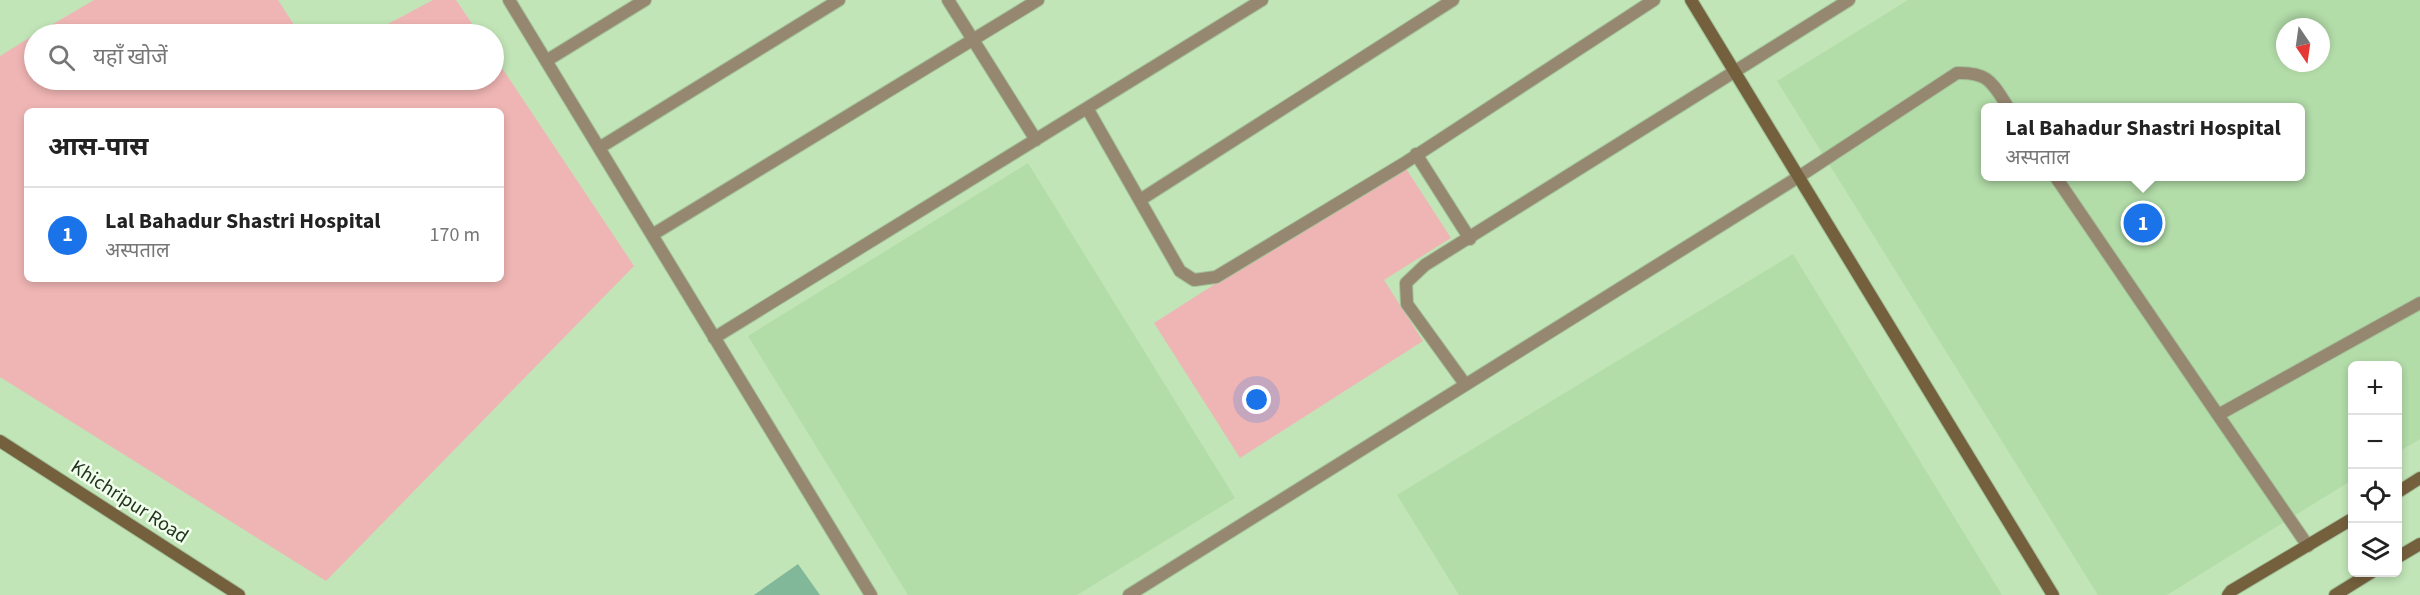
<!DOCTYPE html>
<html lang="hi">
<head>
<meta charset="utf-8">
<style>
	:root { --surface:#fff; --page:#f6f6f6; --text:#222; --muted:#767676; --line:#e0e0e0; --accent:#1a73e8 }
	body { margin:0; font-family:"Source Sans 3","Noto Sans Devanagari",sans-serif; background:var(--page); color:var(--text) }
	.controls { position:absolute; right:18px; bottom:18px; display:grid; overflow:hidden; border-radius:9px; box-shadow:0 3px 9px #0003 }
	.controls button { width:54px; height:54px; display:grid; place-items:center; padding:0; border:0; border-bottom:2px solid var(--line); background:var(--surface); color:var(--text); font:30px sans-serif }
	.compass { position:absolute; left:2276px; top:18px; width:54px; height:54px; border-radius:50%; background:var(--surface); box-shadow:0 3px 9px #0003; rotate:167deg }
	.you { position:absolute; left:1257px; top:400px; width:21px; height:21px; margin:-15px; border:4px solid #fff; border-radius:50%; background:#1a73e8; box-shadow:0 0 0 9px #1a73e833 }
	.badge { display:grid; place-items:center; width:39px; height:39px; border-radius:50%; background:var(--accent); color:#fff; font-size:20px; font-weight:700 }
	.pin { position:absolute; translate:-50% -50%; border:3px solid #fff; box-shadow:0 2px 6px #0006 }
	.popup { position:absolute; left:1981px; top:103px; width:324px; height:78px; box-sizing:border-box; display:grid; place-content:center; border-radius:9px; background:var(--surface); filter:drop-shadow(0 2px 4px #0005); font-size:20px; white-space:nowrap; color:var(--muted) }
	.popup b { font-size:22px; color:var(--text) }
	.popup::after { content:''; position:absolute; left:50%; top:100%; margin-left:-12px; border:12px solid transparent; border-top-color:var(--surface) }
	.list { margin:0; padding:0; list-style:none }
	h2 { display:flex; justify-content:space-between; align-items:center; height:78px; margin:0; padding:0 24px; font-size:26px }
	h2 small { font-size:20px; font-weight:400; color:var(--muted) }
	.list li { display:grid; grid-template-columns:39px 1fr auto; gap:18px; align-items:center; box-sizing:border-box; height:96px; padding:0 24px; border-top:2px solid var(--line) }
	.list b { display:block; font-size:22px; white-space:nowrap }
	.list p { margin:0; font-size:20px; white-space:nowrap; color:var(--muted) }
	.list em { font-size:20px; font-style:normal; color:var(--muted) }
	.icon { flex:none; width:33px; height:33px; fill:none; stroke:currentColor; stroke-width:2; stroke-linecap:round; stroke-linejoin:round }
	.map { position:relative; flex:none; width:2420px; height:595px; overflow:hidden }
	.search { position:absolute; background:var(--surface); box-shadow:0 3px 9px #0003; left:24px; top:24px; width:480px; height:66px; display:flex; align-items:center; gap:15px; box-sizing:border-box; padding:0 21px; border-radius:33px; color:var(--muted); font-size:22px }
	.panel { position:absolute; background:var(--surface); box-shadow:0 3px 9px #0003; left:24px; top:108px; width:480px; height:174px; border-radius:9px }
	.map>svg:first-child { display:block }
	.built { fill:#b2dca8; fill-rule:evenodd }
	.green { fill:#efb5b4; fill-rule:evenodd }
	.building { fill:#81b899 }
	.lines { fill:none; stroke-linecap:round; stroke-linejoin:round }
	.lane-casing { stroke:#a2c199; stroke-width:14 }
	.street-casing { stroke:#a2c199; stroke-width:14 }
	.secondary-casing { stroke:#a2c199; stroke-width:14 }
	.lane { stroke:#968770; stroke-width:12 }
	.street { stroke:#968770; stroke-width:12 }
	.secondary { stroke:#75603d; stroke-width:12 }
	.labels { text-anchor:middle; stroke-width:5; stroke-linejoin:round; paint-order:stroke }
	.street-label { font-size:20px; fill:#243220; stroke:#f0ffec }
</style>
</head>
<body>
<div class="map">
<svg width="2420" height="595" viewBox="0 0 2420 595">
	<rect width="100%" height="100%" fill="#c1e5b7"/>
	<!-- built -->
	<path class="built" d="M1908 0H2420V439L2398 452V366H2352V480L2167 595H2098L1777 81ZM2285 27H2321V63H2285ZM1986 107H2300V176H1986Z
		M1028 163 1235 498 1077 595H908L748 336Z
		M1793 254 2002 595H1459L1397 495Z"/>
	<!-- green -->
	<path class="green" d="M94 0H278L300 34H36Z
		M433 0H456L479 34H369Z
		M34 35V80H494V56L634 266 326 581 0 377V56ZM27 111H501V279H27Z
		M1403 164 1451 238 1384 280 1423 341 1240 458 1154 323Z"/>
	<!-- building -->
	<path class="building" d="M798 564 820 595H754Z"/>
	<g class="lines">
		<defs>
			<path id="lane" d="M1800 176 1957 73C1989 72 1992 83 2008 107
				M2055 176 2218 415
				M2308 546 2218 415 2420 303"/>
			<path id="street" d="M509 0 871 595
				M948 0 1036 140
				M546 61 645 0
				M1087 108 1180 271 1194 280 1216 277 1403 164 1654 0
				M599 148 839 0
				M1416 154 1470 239
				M1140 200 1453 0
				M652 235 1038 0
				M714 338 1262 0
				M1465 384 1407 304 1406 283 1425 265 1849 0
				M1129 595 1800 176"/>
			<path id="secondary" d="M1691 0 2053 595
				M0 441 239 595
				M2398 492 2420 478
				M2398 557 2420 544
				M2228 595 2231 591 2352 519
				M2335 595 2372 572"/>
		</defs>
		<!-- lane casing -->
		<use href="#lane" class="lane-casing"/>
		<!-- street casing -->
		<use href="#street" class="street-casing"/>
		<!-- secondary casing -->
		<use href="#secondary" class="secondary-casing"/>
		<!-- lane -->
		<use href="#lane" class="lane"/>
		<!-- street -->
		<use href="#street" class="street"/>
		<!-- secondary -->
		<use href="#secondary" class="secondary"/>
	</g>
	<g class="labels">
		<!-- street labels -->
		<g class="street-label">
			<text transform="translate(130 501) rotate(33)" y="7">Khichripur Road</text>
		</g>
	</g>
</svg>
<div class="controls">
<button>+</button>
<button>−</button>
<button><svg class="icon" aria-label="locate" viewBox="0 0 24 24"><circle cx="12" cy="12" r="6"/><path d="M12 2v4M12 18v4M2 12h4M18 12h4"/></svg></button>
<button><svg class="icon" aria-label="layers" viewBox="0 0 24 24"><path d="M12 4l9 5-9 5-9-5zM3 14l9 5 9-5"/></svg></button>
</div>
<svg class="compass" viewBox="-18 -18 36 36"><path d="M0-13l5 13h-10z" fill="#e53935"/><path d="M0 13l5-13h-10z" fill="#767676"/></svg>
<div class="you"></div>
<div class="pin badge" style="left:2143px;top:223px">1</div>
<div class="popup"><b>Lal Bahadur Shastri Hospital</b>अस्पताल</div>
<div class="search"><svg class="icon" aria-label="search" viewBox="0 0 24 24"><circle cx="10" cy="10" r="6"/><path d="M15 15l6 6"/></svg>यहाँ खोजें</div>
<section class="panel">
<h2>आस-पास<small></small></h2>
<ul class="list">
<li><span class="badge">1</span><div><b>Lal Bahadur Shastri Hospital</b><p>अस्पताल</p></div><em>170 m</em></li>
</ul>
</section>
</div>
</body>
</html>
